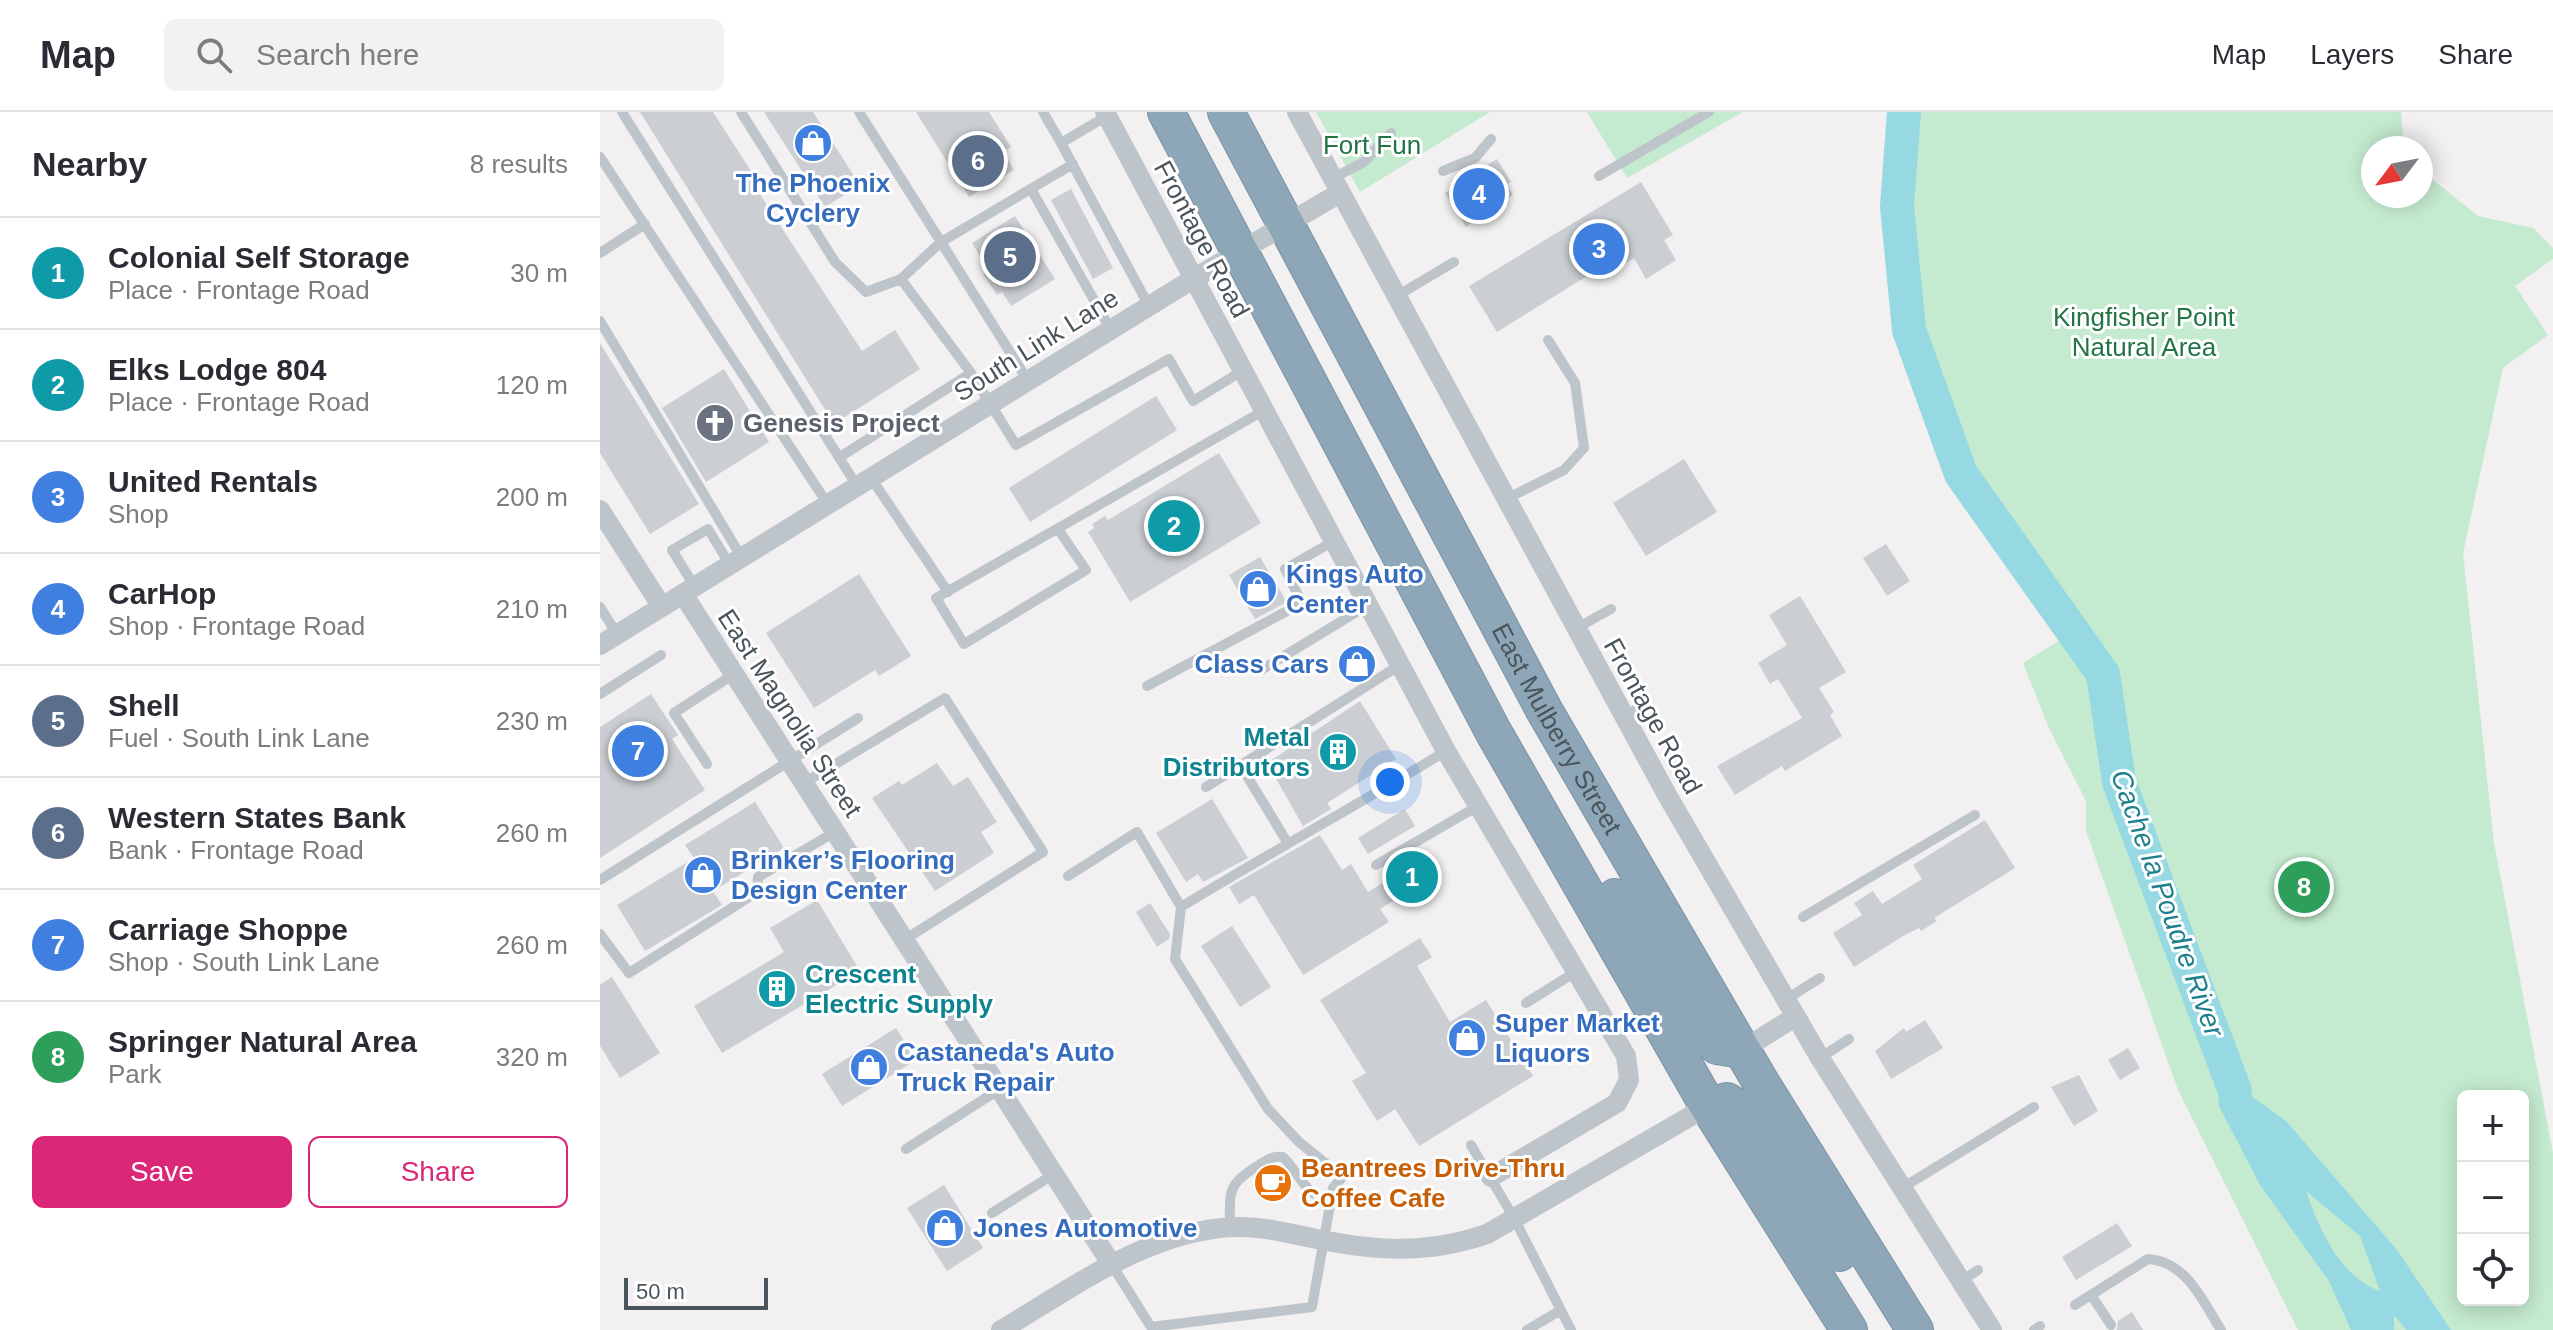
<!DOCTYPE html>
<html lang="en">
<head>
<meta charset="utf-8">
<style>
	:root { --surface:#fff; --page:#f2f2f3; --text:#2b2b33; --muted:#7c7c81; --line:#e1e1e2; --accent:#db2777 }
	body { margin:0; font-family:Helvetica,sans-serif; background:var(--page); color:var(--text) }
	.controls { position:absolute; right:24px; bottom:24px; display:grid; overflow:hidden; border-radius:12px; box-shadow:0 4px 20px #0003 }
	.controls button { width:72px; height:72px; display:grid; place-items:center; padding:0; border:0; border-bottom:2px solid var(--line); background:var(--surface); color:var(--text); font:40px sans-serif }
	.compass { position:absolute; left:1761px; top:24px; width:72px; height:72px; border-radius:50%; background:var(--surface); box-shadow:0 4px 20px #0003; rotate:238deg }
	.scale { position:absolute; left:24px; bottom:20px; width:144px; box-sizing:border-box; padding-left:8px; border:4px solid #4a555b; border-top:0; font-size:22px; line-height:28px; white-space:nowrap; color:#4a555b; -webkit-text-stroke:6px #fff; paint-order:stroke }
	.you { position:absolute; left:790px; top:670px; width:28px; height:28px; margin:-20px; border:6px solid #fff; border-radius:50%; background:#1a73e8; box-shadow:0 0 0 12px #1a73e833 }
	.badge { display:grid; place-items:center; width:52px; height:52px; border-radius:50%; background:var(--accent); color:#fff; font-size:26px; font-weight:700 }
	.pin { position:absolute; translate:-50% -50%; border:4px solid #fff; box-shadow:0 2px 8px #0006 }
	.list { margin:0; padding:0; list-style:none }
	h2 { display:flex; justify-content:space-between; align-items:center; height:104px; margin:0; padding:0 32px; font-size:34px }
	h2 small { font-size:26px; font-weight:400; color:var(--muted) }
	.list li { display:grid; grid-template-columns:52px 1fr auto; gap:24px; align-items:center; box-sizing:border-box; height:112px; padding:0 32px; border-top:2px solid var(--line) }
	.list b { display:block; font-size:30px; white-space:nowrap }
	.list p { margin:0; font-size:26px; white-space:nowrap; color:var(--muted) }
	.list em { font-size:26px; font-style:normal; color:var(--muted) }
	.actions { display:flex; gap:16px; padding:24px 32px }
	.actions a { flex:1; padding:18px 0; border:2px solid var(--accent); border-radius:12px; text-align:center; font-size:28px; color:var(--accent) }
	.actions .main { background:var(--accent); color:#fff }
	.icon { flex:none; width:44px; height:44px; fill:none; stroke:currentColor; stroke-width:2; stroke-linecap:round; stroke-linejoin:round }
	.map { position:relative; flex:none; width:1953px; height:1218px; overflow:hidden }
	header { display:flex; align-items:center; gap:48px; box-sizing:border-box; height:112px; padding:0 40px; background:var(--surface); border-bottom:2px solid var(--line) }
	header strong { font-size:38px }
	nav { display:flex; gap:44px; margin-inline-start:auto; font-size:28px }
	.search { width:560px; height:72px; background:var(--page); display:flex; align-items:center; gap:20px; box-sizing:border-box; padding:0 28px; border-radius:12px; color:var(--muted); font-size:30px }
	main { display:flex }
	aside { flex:1; background:var(--surface) }
	.map>svg:first-child { display:block }
	.green { fill:#c4eacf; fill-rule:evenodd }
	.water { fill:#96d9e2; fill-rule:evenodd }
	.lines { fill:none; stroke-linecap:round; stroke-linejoin:round }
	.river { stroke:#96d9e2; stroke-width:34 }
	.building { fill:#cbced2 }
	.highway-casing { stroke:#7992a4; stroke-width:38 }
	.lane { stroke:#bdc5cb; stroke-width:10 }
	.street { stroke:#bdc5cb; stroke-width:20 }
	.highway { stroke:#8ea7b8; stroke-width:36 }
	.labels { text-anchor:middle; stroke-width:6; stroke-linejoin:round; paint-order:stroke }
	.park-label { font-size:26px; fill:#237444; stroke:#fff }
	.shop-label { font-size:26px; font-weight:bold; fill:#366cbe; stroke:#fff; text-anchor:start }
	.street-label { font-size:26px; fill:#4a555b; stroke:#fff }
	.worship-label { font-size:26px; font-weight:bold; fill:#5b616d; stroke:#fff; text-anchor:start }
	.culture-label { font-size:26px; font-weight:bold; fill:#0d838f; stroke:#fff; text-anchor:end }
	.food-label { font-size:26px; font-weight:bold; fill:#c56008; stroke:#fff; text-anchor:start }
	.water-label { font-size:28px; font-style:italic; fill:#1d808c; stroke:#fff }
</style>
</head>
<body>
<header>
<strong>Map</strong>
<div class="search"><svg class="icon" aria-label="search" viewBox="0 0 24 24"><circle cx="10" cy="10" r="6"/><path d="M15 15l6 6"/></svg>Search here</div>
<nav><a>Map</a><a>Layers</a><a>Share</a></nav>
</header>
<main>
<aside>
<h2>Nearby<small>8 results</small></h2>
<ul class="list">
<li><span class="badge" style="background:#0f9aa8">1</span><div><b>Colonial Self Storage</b><p>Place · Frontage Road</p></div><em>30 m</em></li>
<li><span class="badge" style="background:#0f9aa8">2</span><div><b>Elks Lodge 804</b><p>Place · Frontage Road</p></div><em>120 m</em></li>
<li><span class="badge" style="background:#3f7fe0">3</span><div><b>United Rentals</b><p>Shop</p></div><em>200 m</em></li>
<li><span class="badge" style="background:#3f7fe0">4</span><div><b>CarHop</b><p>Shop · Frontage Road</p></div><em>210 m</em></li>
<li><span class="badge" style="background:#5c6f8a">5</span><div><b>Shell</b><p>Fuel · South Link Lane</p></div><em>230 m</em></li>
<li><span class="badge" style="background:#5c6f8a">6</span><div><b>Western States Bank</b><p>Bank · Frontage Road</p></div><em>260 m</em></li>
<li><span class="badge" style="background:#3f7fe0">7</span><div><b>Carriage Shoppe</b><p>Shop · South Link Lane</p></div><em>260 m</em></li>
<li><span class="badge" style="background:#2e9e5b">8</span><div><b>Springer Natural Area</b><p>Park</p></div><em>320 m</em></li>
</ul>
<div class="actions"><a class="main">Save</a><a>Share</a></div>
</aside>
<div class="map">
<svg width="1953" height="1218" viewBox="0 0 1953 1218">
	<rect width="100%" height="100%" fill="#f2f0f0"/>
	<!-- green -->
	<path class="green" d="M716 0H890L760 80Z
		M987 0H1143L1027 66Z
		M1304 0H1801L1804 36H1773V84H1821V58L1878 104 1933 116 1953 136V147L1915 174 1948 223 1903 256 1863 441 1894 731 1953 1041V1218H1698L1578 978 1486 719V689L1449 616 1423 551 1473 520 1361 362 1309 218 1297 94ZM1863 984H1923V1188H1863Z"/>
	<!-- water -->
	<path class="water" d="M1615 929 1646 980 1687 1010 1797 1138 1851 1218H1806L1794 1203V1218H1751L1729 1169 1660 1073 1619 994ZM1706 1079 1760 1124 1780 1179C1740 1165 1719 1117 1706 1079Z"/>
	<g class="lines">
		<!-- river -->
		<path class="river" d="M1304 0 1297 94 1309 218 1361 362 1503 562 1519 670 1635 979"/>
	</g>
	<!-- building -->
	<path class="building" d="M40 0H113L151 59 146 61 262 239 295 218 320 257 234 312Z
		M164 0H213L260 73 225 95Z
		M316 0H389L411 35 403 40 414 58 369 85Z
		M897 47 911 70 907 72 913 83 866 115 845 81 866 68 861 60 879 53 881 57Z
		M1041 70 1073 123 1064 128 1076 148 1046 167 1034 146 1008 162 1003 154 897 220 869 174Z
		M471 77 513 156 493 167 451 88Z
		M415 104 455 167 411 194 402 180 397 183 383 162 388 158 372 131Z
		M0 231 99 392 50 422 0 341Z
		M124 257 169 330 106 370 62 296Z
		M556 284 577 318 430 410 409 376Z
		M619 341 661 411 530 490 488 420 494 416 492 412 505 404 508 408Z
		M1084 347 1117 400 1046 444 1013 391Z
		M1286 432 1310 469 1287 484 1263 446Z
		M660 445 687 490 655 507 629 463Z
		M259 462 311 544 279 564 275 558 214 596 166 521Z
		M1200 484 1246 560 1219 576 1234 600 1230 603 1242 624 1185 659 1182 654 1135 683 1117 654 1202 606 1178 567 1170 572 1158 551 1187 533 1169 503Z
		M760 540 769 554 753 564 744 550Z
		M51 582 78 623 72 627 105 678 0 746V615Z
		M760 589 796 647 727 691 731 697 703 714 667 651Z
		M337 651 353 674 368 665 397 710 381 720 394 741 335 779 272 686 299 669 302 673Z
		M612 687 648 746 603 770 598 762 586 770 556 721Z
		M155 690 184 736 113 779 122 793 45 839 17 793 94 746 85 733Z
		M805 697 815 714 768 742 758 726Z
		M1385 708 1415 756 1334 806 1337 809 1321 819 1319 816 1303 824 1254 855 1233 821 1262 803 1254 791 1273 779 1282 792 1322 767 1313 753Z
		M720 723 742 758 751 752 768 780 830 741 841 759 780 797 789 810 703 863 654 783 639 792 629 775Z
		M217 788 260 859 122 941 94 894 184 840 170 816Z
		M550 791 570 822 569 827 557 835 536 800Z
		M632 814 671 875 640 895 601 834Z
		M820 826 832 845 817 854 850 910 886 888 933 964 819 1034 795 997 777 1009 752 969 766 961 720 888Z
		M12 865 60 941 20 966 0 934V873Z
		M1325 908 1343 936 1291 967 1275 939 1304 916 1306 920Z
		M296 916 316 948 242 994 222 962Z
		M1528 936 1540 956 1520 968 1508 948Z
		M1479 963 1498 999 1474 1014 1451 975Z
		M678 1056 687 1070 670 1079 662 1066Z
		M344 1073 383 1136 347 1159 307 1096Z
		M1517 1111 1532 1134 1476 1168 1462 1145Z
		M1532 1200 1543 1218H1517L1518 1209Z"/>
	<g class="lines">
		<defs>
			<g id="highway">
				<path d="M566 0 894 621 1108 994 1249 1218"/>
				<path id="s1" d="M626 0 944 598 1160 969 1315 1218"/>
				<path d="M1015 785 1101 921 1117 934 1142 938"/>
				<path d="M1108 994 1127 989 1149 1004 1239 1141"/>
			</g>
		</defs>
		<!-- highway casing -->
		<use href="#highway" class="highway-casing"/>
		<!-- lane -->
		<path class="lane" d="M22 0 257 374
			M141 0 235 150 266 180 301 167 341 130 428 269
			M259 0 341 130 473 52
			M443 0 461 31
			M507 4 461 31 549 194
			M0 45 227 391
			M843 59 875 46 891 27
			M999 64 1109 0
			M731 67 764 50 791 21
			M431 77 511 218
			M0 141 45 112
			M795 185 854 150
			M0 209 142 446
			M371 261 416 333 569 247 593 289 642 259
			M240 345 371 261 301 167
			M271 366 348 480
			M906 387 964 358 984 336 975 271 948 228
			M458 417 486 458 364 532 336 486 663 299
			M95 475 72 438 108 417 130 453
			M0 495 17 522
			M975 517 1011 497
			M661 558 768 493
			M547 574 702 491 685 457 734 429
			M0 582 61 543
			M1023 606 1040 595
			M107 652 74 601 134 562
			M641 654 687 730
			M204 671 345 586 443 740 304 828
			M606 675 800 553
			M776 753 878 694
			M468 764 537 720 581 795C669 741 758 693 846 639
			M0 768 258 606
			M581 795 575 847 668 997 699 1030 740 1063
			M1203 805 1375 703
			M0 822 29 861 157 780 158 765 235 720
			M1185 888 1220 866
			M926 891 974 861
			M1220 946 1249 927
			M871 1033 914 1106 971 1218
			M306 1037 400 977
			M1302 1076 1434 995
			M392 1101 454 1062
			M630 1116C630 1079 626 1073 659 1053 668 1047 673 1044 683 1045 702 1064 701 1079 730 1090
			M512 1153 551 1215 712 1195 733 1076 751 1055
			M1361 1169 1378 1158
			M1491 1183 1511 1213
			M1475 1193 1548 1147C1587 1150 1602 1188 1621 1218
			M927 1218 961 1198
			M1434 1218 1440 1214"/>
		<!-- street -->
		<path class="street" d="M505 0 846 639 1026 944 1029 968 1017 991 891 1065
			M697 0 1067 683 1220 946 1392 1218
			M0 398 62 495
			M83 482 512 1153
			M0 533 593 167 738 82
			M1142 938 1195 905
			M401 1218C473 1176 547 1119 634 1115 660 1114 687 1121 712 1126 774 1139 826 1143 887 1122L1108 994"/>
		<!-- highway -->
		<use href="#highway" class="highway"/>
	</g>
	<!-- icons -->
	<defs>
		<symbol id="shop-disc" viewBox="-11 -11 22 22"><circle r="9.5" fill="#3f7fe0" stroke="#fff"/><path d="M-5-2.5h2.3a2.7 3.5 0 0 1 5.4 0H5L5.5 6h-11ZM-1.5-2.5h3a1.5 2.3 0 0 0-3 0Z" fill="#fff"/></symbol>
		<symbol id="church-disc" viewBox="-11 -11 22 22"><circle r="9.5" fill="#6b7280" stroke="#fff"/><path d="M-1.2-6h2.4v3.5h3.3v2.4h-3.3V6h-2.4V-.1h-3.3v-2.4h3.3Z" fill="#fff"/></symbol>
		<symbol id="building-disc" viewBox="-11 -11 22 22"><circle r="9.5" fill="#0f9aa8" stroke="#fff"/><path d="M-4-6H4V6H1V3H-1V6H-4ZM-2.5-4.3h1.7v1.8h-1.7ZM.8-4.3h1.7v1.8H.8ZM-2.5-1h1.7V.8h-1.7ZM.8-1h1.7V.8H.8Z" fill="#fff"/></symbol>
		<symbol id="cafe-disc" viewBox="-11 -11 22 22"><circle r="9.5" fill="#e8710a" stroke="#fff"/><path d="M-5.5-4.5H6V0H3Q3 3.5 0 3.5H-2.5Q-5.5 3.5-5.5 0ZM3-3.2v2h1.7v-2ZM-6 4.5H4V6H-6Z" fill="#fff"/></symbol>
	</defs>
	<g fill-rule="evenodd">
		<use href="#shop-disc" x="191" y="9" width="44" height="44"/>
		<use href="#church-disc" x="93" y="289" width="44" height="44"/>
		<use href="#shop-disc" x="636" y="455" width="44" height="44"/>
		<use href="#shop-disc" x="735" y="530" width="44" height="44"/>
		<use href="#building-disc" x="716" y="618" width="44" height="44"/>
		<use href="#shop-disc" x="81" y="741" width="44" height="44"/>
		<use href="#building-disc" x="155" y="855" width="44" height="44"/>
		<use href="#shop-disc" x="845" y="904" width="44" height="44"/>
		<use href="#shop-disc" x="247" y="933" width="44" height="44"/>
		<use href="#cafe-disc" x="651" y="1049" width="44" height="44"/>
		<use href="#shop-disc" x="323" y="1094" width="44" height="44"/>
	</g>
	<g class="labels">
		<!-- park labels -->
		<g class="park-label">
			<text x="772" y="42">Fort Fun</text>
			<text x="1544" y="214">Kingfisher Point<tspan x="1544" dy="30">Natural Area</tspan></text>
		</g>
		<!-- shop labels -->
		<g class="shop-label">
			<text x="213" y="80" text-anchor="middle">The Phoenix<tspan x="213" dy="30">Cyclery</tspan></text>
			<text x="686" y="471">Kings Auto<tspan x="686" dy="30">Center</tspan></text>
			<text x="729" y="561" text-anchor="end">Class Cars</text>
			<text x="131" y="757">Brinker’s Flooring<tspan x="131" dy="30">Design Center</tspan></text>
			<text x="895" y="920">Super Market<tspan x="895" dy="30">Liquors</tspan></text>
			<text x="297" y="949">Castaneda's Auto<tspan x="297" dy="30">Truck Repair</tspan></text>
			<text x="373" y="1125">Jones Automotive</text>
		</g>
		<!-- street labels -->
		<g class="street-label">
			<text transform="translate(602 127) rotate(62)" y="9">Frontage Road</text>
			<text transform="translate(436 233) rotate(-32)" y="9">South Link Lane</text>
			<text transform="translate(190 601) rotate(57)" y="9">East Magnolia Street</text>
			<text transform="translate(1053 604) rotate(61)" y="9">Frontage Road</text>
			<text dy="9" stroke="none"><textPath href="#s1" startOffset="700">East Mulberry Street</textPath></text>
		</g>
		<!-- worship labels -->
		<g class="worship-label">
			<text x="143" y="320">Genesis Project</text>
		</g>
		<!-- culture labels -->
		<g class="culture-label">
			<text x="710" y="634">Metal<tspan x="710" dy="30">Distributors</tspan></text>
			<text x="205" y="871" text-anchor="start">Crescent<tspan x="205" dy="30">Electric Supply</tspan></text>
		</g>
		<!-- food labels -->
		<g class="food-label">
			<text x="701" y="1065">Beantrees Drive-Thru<tspan x="701" dy="30">Coffee Cafe</tspan></text>
		</g>
		<!-- water labels -->
		<g class="water-label">
			<text transform="translate(1568 791) rotate(70)" y="10">Cache la Poudre River</text>
		</g>
	</g>
</svg>
<div class="controls">
<button>+</button>
<button>−</button>
<button><svg class="icon" aria-label="locate" viewBox="0 0 24 24"><circle cx="12" cy="12" r="6"/><path d="M12 2v4M12 18v4M2 12h4M18 12h4"/></svg></button>
</div>
<svg class="compass" viewBox="-18 -18 36 36"><path d="M0-13l5 13h-10z" fill="#e53935"/><path d="M0 13l5-13h-10z" fill="#7c7c81"/></svg>
<div class="scale">50 m</div>
<div class="you"></div>
<div class="pin badge" style="left:812px;top:765px;background:#0f9aa8">1</div>
<div class="pin badge" style="left:574px;top:414px;background:#0f9aa8">2</div>
<div class="pin badge" style="left:999px;top:137px;background:#3f7fe0">3</div>
<div class="pin badge" style="left:879px;top:82px;background:#3f7fe0">4</div>
<div class="pin badge" style="left:410px;top:145px;background:#5c6f8a">5</div>
<div class="pin badge" style="left:378px;top:49px;background:#5c6f8a">6</div>
<div class="pin badge" style="left:38px;top:639px;background:#3f7fe0">7</div>
<div class="pin badge" style="left:1704px;top:775px;background:#2e9e5b">8</div>
</div>
</main>
</body>
</html>
